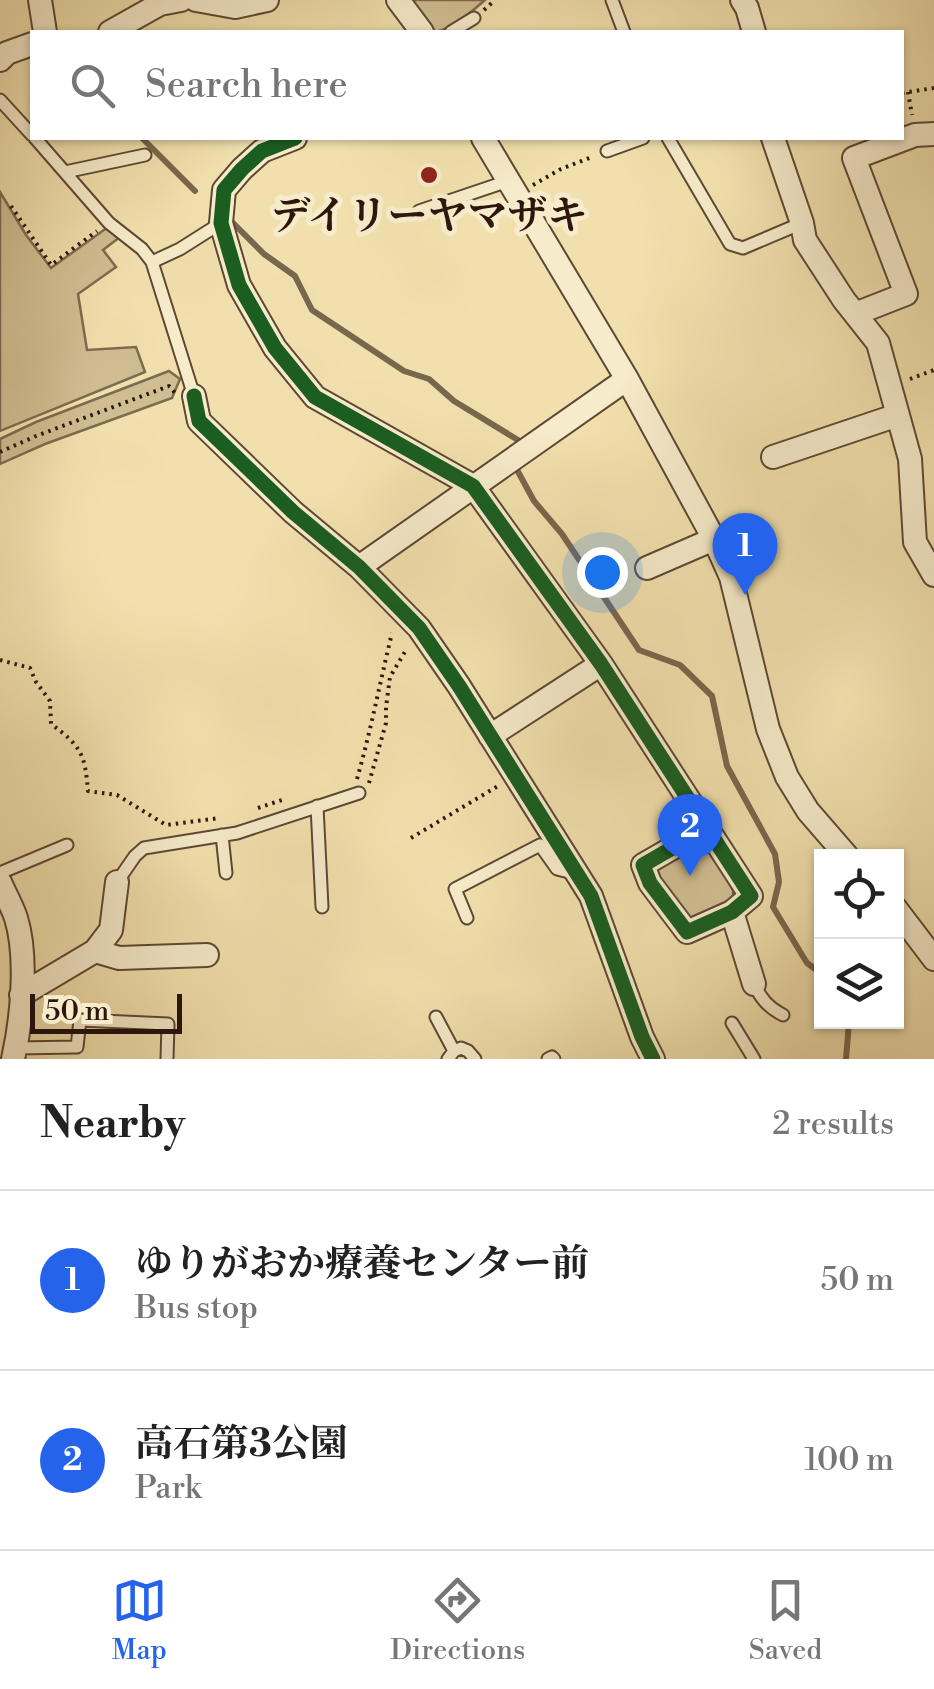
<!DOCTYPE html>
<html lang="en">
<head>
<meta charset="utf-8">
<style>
	:root { --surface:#fff; --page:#f6f6f6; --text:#222; --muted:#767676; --line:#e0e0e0; --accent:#2563eb }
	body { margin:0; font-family:"Libre Bodoni","Noto Serif JP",serif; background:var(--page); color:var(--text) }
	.controls { position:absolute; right:30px; bottom:30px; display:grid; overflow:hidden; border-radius:0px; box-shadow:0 2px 8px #0004 }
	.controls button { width:90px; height:90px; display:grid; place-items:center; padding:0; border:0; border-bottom:2px solid var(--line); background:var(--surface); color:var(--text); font:50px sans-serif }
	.scale { position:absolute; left:30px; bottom:25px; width:152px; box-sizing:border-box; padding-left:10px; border:5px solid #2d160c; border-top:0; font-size:28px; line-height:35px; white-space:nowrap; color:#2d160c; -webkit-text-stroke:8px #f6ebca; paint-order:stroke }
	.you { position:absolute; left:602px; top:572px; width:35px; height:35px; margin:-25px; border:8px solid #fff; border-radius:50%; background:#1a73e8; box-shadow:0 0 0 15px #1a73e833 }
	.badge { display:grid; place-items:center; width:65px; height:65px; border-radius:50%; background:var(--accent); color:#fff; font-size:32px; font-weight:700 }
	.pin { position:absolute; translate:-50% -82px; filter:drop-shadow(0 2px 5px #0008) }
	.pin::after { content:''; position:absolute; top:52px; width:35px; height:30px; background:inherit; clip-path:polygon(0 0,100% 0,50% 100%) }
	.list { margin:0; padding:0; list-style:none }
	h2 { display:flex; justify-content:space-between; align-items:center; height:130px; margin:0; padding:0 40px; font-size:42px }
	h2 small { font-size:32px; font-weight:400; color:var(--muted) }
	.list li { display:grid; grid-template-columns:65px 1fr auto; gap:30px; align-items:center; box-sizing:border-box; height:180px; padding:0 40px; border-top:2px solid var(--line) }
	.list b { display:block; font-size:38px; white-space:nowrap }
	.list p { margin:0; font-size:32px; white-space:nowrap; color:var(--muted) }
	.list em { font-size:32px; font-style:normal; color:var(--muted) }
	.icon { flex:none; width:55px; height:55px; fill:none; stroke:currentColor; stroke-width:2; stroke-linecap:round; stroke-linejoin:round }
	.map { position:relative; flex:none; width:934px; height:1059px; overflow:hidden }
	.search { position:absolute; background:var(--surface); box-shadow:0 2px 8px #0004; left:30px; right:30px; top:30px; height:110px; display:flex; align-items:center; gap:25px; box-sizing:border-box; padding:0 35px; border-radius:0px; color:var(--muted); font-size:38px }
	.sheet { height:490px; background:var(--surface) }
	nav { display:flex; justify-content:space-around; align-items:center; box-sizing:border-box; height:140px; border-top:2px solid var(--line); background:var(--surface); font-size:28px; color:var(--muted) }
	nav a { display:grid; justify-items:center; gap:5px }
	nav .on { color:var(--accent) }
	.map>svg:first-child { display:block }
	.green { fill:#d0be92; stroke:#7e6a4f; stroke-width:2.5 }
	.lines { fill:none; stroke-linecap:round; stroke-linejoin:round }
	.stream { stroke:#7a664c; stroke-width:6 }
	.service-casing { stroke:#5e4834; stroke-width:15 }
	.minor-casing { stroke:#5e4834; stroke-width:26 }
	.path { stroke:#2d160c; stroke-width:4; stroke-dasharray:2.5 5; stroke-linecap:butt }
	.service { stroke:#f6ebca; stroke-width:11 }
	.minor { stroke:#f6ebca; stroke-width:22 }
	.cycleway-casing { stroke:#f6ebca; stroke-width:21 }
	.cycleway { stroke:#1b5e20; stroke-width:15 }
	.poi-dot { fill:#8f2418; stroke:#f6ebca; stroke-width:4 }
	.labels { text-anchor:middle; stroke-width:10; stroke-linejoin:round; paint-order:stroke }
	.poi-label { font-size:40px; font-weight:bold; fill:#2d160c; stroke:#f6ebca }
</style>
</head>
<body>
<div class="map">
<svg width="934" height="1059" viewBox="0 0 934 1059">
	<rect width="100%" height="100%" fill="#f1e0ad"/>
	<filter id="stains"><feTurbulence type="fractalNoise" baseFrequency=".002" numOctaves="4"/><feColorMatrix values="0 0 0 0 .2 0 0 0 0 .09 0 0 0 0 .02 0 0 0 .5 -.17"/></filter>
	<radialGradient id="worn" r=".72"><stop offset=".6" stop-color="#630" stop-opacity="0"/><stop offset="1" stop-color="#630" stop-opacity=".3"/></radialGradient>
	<!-- green -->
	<path class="green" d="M410 0H485C470 13 454 28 435 32Z
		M0 192 26 235 51 268 108 227 120 237 103 250 116 267 78 294 87 350 136 347 145 372 0 431Z
		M169 371 180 379 172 398 45 444 0 464V439L36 422Z
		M697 843 709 847 733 890V898L716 912 692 921 657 883V866Z"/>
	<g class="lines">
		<!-- stream -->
		<path class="stream" d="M142 138 195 191
			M230 220 264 254 295 276 312 310 404 371 429 379 454 401 518 440
			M516 468 534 501 562 534 639 650 680 665 712 696 727 766 775 854 779 882 773 907 807 963 822 974
			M846 1059 849 1022"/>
		<defs>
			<path id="service" d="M612 0 624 32
				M451 32 474 18
				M0 100 32 135
				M35 138 109 223 142 249 152 262 194 396
				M668 138 730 244 743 248 802 223
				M607 151 643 138
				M65 172 145 155
				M419 211 508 181
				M152 262 180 249 221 223
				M317 806 322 907
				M222 835 226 873
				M0 873 67 845
				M117 882 135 856 144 848 237 833 359 793
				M467 918 455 889 540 845 557 869 573 873
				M754 984C761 999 768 1007 783 1015
				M436 1017 454 1051
				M732 1023 754 1059
				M15 1048 77 1047 80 1020 168 1024 167 1059
				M448 1059 454 1051 461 1048 468 1051 475 1059
				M548 1059 552 1057 554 1059"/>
			<path id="minor" d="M40 0 45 32
				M196 0 235 7 267 0
				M398 0 422 32
				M742 0 747 8 754 32
				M110 32 160 4 181 0
				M0 60 7 53 32 44
				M295 138 262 151 242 169 224 190 221 223 239 285 275 348 315 397 473 486 601 664 751 896 732 912 687 932 650 883 643 865 707 828
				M483 138 627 379 714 539 731 577 768 729 787 777 808 811 847 856
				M773 138 802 223 805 240 844 300 878 343 910 459 915 542 934 575
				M855 314 906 294 854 158 915 135 934 134
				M194 396 199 421 293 512 359 567 419 628 459 686 591 896 642 1037 653 1059
				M773 457 898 415
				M359 567 627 379
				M647 568 714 539
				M490 736 601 664
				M0 882C5 894 12 906 16 918 28 957 22 1019 13 1059
				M896 909 934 959
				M732 912 754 984
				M95 951 119 958 207 955
				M21 995 95 951 111 930 117 882"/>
		</defs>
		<!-- service casing -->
		<use href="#service" class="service-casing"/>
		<!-- minor casing -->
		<use href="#minor" class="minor-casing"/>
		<!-- path -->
		<path class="path" d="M484 10 495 0
			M908 92 912 115
			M902 93 934 88
			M533 185 561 169 592 157
			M11 206 51 265 97 231
			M910 379 934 370
			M0 452 36 436 169 386 175 393
			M0 660 30 668 36 682 50 701 51 724C81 746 85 754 88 791L117 795 166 825 220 818
			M357 779C371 730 380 682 392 633
			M369 783 386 723V707L390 677 406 650
			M258 808 282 800
			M411 838 498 786"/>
		<!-- service -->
		<use href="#service" class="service"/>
		<!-- minor -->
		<use href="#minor" class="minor"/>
		<defs>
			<path id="cycleway" d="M295 138 262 151 242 169 224 190 221 223 239 285 275 348 315 397 473 486 601 664 751 896 732 912 687 932 650 883 643 865 707 828
				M194 396 199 421 293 512 359 567 419 628 459 686 591 896 642 1037 653 1059"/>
		</defs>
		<!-- cycleway casing -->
		<use href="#cycleway" class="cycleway-casing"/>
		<!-- cycleway -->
		<use href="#cycleway" class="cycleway"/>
	</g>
	<!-- markers -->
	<circle class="poi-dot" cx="429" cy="175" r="10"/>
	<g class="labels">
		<!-- poi labels -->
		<g class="poi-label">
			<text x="429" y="229">デイリーヤマザキ</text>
		</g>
	</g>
	<rect width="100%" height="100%" filter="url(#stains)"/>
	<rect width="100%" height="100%" fill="url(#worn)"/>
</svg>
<div class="controls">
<button><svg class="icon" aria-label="locate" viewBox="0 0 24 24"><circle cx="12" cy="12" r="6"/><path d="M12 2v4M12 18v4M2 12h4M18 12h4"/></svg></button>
<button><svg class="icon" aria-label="layers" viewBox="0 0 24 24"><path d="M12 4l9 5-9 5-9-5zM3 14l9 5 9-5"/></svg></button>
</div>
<div class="scale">50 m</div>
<div class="you"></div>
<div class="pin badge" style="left:745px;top:595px">1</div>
<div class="pin badge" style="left:690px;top:876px">2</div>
<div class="search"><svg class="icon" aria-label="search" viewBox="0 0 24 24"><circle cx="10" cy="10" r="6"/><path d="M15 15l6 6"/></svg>Search here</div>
</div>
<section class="sheet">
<h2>Nearby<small>2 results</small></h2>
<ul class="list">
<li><span class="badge">1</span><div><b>ゆりがおか療養センター前</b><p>Bus stop</p></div><em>50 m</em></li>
<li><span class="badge">2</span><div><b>高石第3公園</b><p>Park</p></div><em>100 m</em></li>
</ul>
</section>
<nav>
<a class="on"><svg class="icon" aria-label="map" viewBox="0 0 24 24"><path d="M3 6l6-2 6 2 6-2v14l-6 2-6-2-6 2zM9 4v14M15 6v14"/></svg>Map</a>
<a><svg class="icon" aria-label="directions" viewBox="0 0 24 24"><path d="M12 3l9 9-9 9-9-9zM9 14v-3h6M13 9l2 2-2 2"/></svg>Directions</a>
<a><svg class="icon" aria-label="saved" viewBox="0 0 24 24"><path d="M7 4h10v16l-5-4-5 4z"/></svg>Saved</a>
</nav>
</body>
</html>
